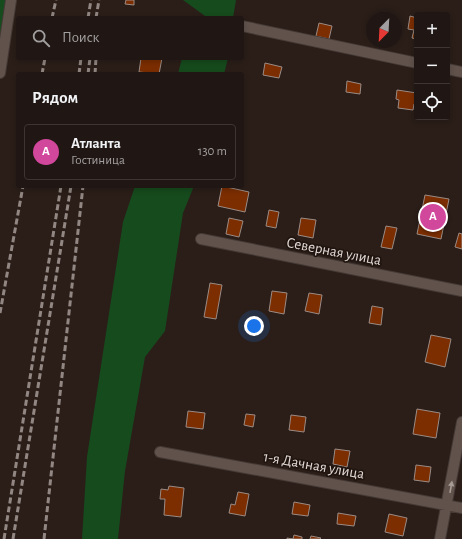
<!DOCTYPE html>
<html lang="ru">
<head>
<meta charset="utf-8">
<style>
	:root { --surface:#201613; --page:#2d2321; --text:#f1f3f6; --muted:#a29fa0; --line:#3d3533; --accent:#d79bf9 }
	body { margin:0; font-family:"Alegreya Sans",sans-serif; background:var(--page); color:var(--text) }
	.controls { position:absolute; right:12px; top:12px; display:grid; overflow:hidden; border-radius:4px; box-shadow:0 2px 6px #0003 }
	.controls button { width:36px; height:36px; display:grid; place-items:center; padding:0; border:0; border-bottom:1px solid var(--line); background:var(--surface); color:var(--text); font:20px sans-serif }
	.compass { position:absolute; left:366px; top:12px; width:36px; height:36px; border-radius:50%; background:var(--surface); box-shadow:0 2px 6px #0003; rotate:204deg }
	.you { position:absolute; left:254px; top:326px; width:14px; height:14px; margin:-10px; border:3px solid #fff; border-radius:50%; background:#1a73e8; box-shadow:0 0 0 6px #1a73e833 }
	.badge { display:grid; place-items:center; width:26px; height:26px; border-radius:50%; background:var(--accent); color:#fff; font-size:13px; font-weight:700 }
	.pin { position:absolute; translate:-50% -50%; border:2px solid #fff; box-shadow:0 1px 4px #0006 }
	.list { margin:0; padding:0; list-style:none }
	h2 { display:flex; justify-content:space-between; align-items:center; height:52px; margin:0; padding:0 16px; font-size:17px }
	h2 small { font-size:13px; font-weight:400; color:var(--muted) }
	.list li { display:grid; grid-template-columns:26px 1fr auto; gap:12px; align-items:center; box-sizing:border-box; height:56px; margin:0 8px 8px; padding:0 8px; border:1px solid var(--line); border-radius:4px }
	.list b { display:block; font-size:15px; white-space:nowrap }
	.list p { margin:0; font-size:13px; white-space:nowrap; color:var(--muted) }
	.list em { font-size:13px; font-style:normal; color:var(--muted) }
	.icon { flex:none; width:22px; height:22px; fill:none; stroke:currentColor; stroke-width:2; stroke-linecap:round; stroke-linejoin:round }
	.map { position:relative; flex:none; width:462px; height:539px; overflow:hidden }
	.search { position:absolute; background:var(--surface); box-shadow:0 2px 6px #0003; left:16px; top:16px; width:228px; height:44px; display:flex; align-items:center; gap:10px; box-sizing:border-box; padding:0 14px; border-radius:4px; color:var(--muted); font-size:15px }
	.panel { position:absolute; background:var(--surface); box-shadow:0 2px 6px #0003; left:16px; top:72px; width:228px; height:116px; border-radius:4px }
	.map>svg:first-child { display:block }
	.green { fill:#164b1d }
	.building { fill:#7c2e00; stroke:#9b8b84 }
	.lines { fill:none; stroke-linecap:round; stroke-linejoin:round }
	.minor-casing { stroke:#453a36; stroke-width:12 }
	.minor { stroke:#61524c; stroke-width:10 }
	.rail { stroke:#928783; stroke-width:3; stroke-dasharray:6 3; stroke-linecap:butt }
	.oneway { fill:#a89c97 }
	.labels { text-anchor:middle; stroke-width:3.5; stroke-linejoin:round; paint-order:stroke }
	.street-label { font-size:15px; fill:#e2d9d5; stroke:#211510 }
</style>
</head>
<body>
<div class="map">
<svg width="462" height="539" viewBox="0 0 462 539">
	<rect width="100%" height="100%" fill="#2b1e19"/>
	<!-- green -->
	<path class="green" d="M0 0H7L0 47Z
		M183 0H236L233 18 205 16Z
		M182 58H228L224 74H178Z
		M135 186H194L183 213 165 331 145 357 125 471 118 539H82L87 457 123 222Z"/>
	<!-- building -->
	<path class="building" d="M126 0H134V5L125 4Z
		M410 16 417 18V39L412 38 414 30 408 29Z
		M319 23 332 26 329 39 316 36Z
		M141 58H162L159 74 139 72Z
		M265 63 282 67 279 78 263 75Z
		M347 81 361 84 360 94 346 92Z
		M397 90 417 93V104H414L413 110 398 108 399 100 396 99Z
		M222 186 249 192 245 212 218 206Z
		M425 195 449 199 441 239 417 234Z
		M269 210 279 212 276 228 266 226Z
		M229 218 243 221 239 237 226 234Z
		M301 218 316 220 313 238 298 235Z
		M386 226 397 228 392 249 381 247Z
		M459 233 462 234V249L455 247Z
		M210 283 222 285 216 319 204 317Z
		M272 291 287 293 284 314 269 311Z
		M309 293 322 295 319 314 305 311Z
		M372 306 383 308 381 325 369 323Z
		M431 335 451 339 445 367 425 362Z
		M417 409 440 413 436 438 413 434Z
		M188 411 205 413 203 429 186 427Z
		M246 414 255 415 253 427 244 425Z
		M291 415 306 417 304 432 289 430Z
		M335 449 350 451 347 467 333 464Z
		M416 465 431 467 429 482 414 480Z
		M169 486 184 488 181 517 164 515 165 499H160L161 489 168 490Z
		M238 492 249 494 245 516 229 513 231 504 235 505Z
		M294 502 310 505 308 516 292 514Z
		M338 513 356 516 354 526 337 524Z
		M389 514 407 518 403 536 385 532Z
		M294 535 302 537V539H287V538L293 539Z
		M311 536 321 538 320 539H310Z"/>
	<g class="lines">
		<defs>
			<path id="minor" d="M242 26 417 63
				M447 69 462 72
				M0 73 11 0
				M201 239 462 291
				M160 452 462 508
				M440 539 462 422"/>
		</defs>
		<!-- minor casing -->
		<use href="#minor" class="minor-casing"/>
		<!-- minor -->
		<use href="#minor" class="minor"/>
		<!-- rail -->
		<path class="rail" d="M52 18 56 0
			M88 18 91 0
			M96 18 99 0
			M42 74 45 58
			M79 74 81 58
			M88 74 90 58
			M95 74 96 58
			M0 313 23 186
			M4 539 61 186
			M13 539 71 186
			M44 539 83 186"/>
	</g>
	<!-- one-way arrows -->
	<defs><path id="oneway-solid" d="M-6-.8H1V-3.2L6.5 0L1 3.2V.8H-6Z"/></defs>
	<use class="oneway" href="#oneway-solid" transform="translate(451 487) rotate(-80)"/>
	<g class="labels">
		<!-- street labels -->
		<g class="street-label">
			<text transform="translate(334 251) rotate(11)" y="5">Северная улица</text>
			<text transform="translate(314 465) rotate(10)" y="5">1-я Дачная улица</text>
		</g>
	</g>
</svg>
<div class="controls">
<button>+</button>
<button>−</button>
<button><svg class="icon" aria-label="locate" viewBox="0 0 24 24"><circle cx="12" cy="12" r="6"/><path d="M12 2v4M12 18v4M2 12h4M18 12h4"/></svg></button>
</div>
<svg class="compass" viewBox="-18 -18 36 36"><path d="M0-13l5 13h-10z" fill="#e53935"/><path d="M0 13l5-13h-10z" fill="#a29fa0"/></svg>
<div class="you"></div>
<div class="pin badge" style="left:433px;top:217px;background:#d1479c">A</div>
<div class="search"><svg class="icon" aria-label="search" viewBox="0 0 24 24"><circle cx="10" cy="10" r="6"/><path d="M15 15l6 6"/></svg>Поиск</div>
<section class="panel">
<h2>Рядом<small></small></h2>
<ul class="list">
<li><span class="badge" style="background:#d1479c">A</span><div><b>Атланта</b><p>Гостиница</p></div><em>130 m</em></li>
</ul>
</section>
</div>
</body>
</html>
